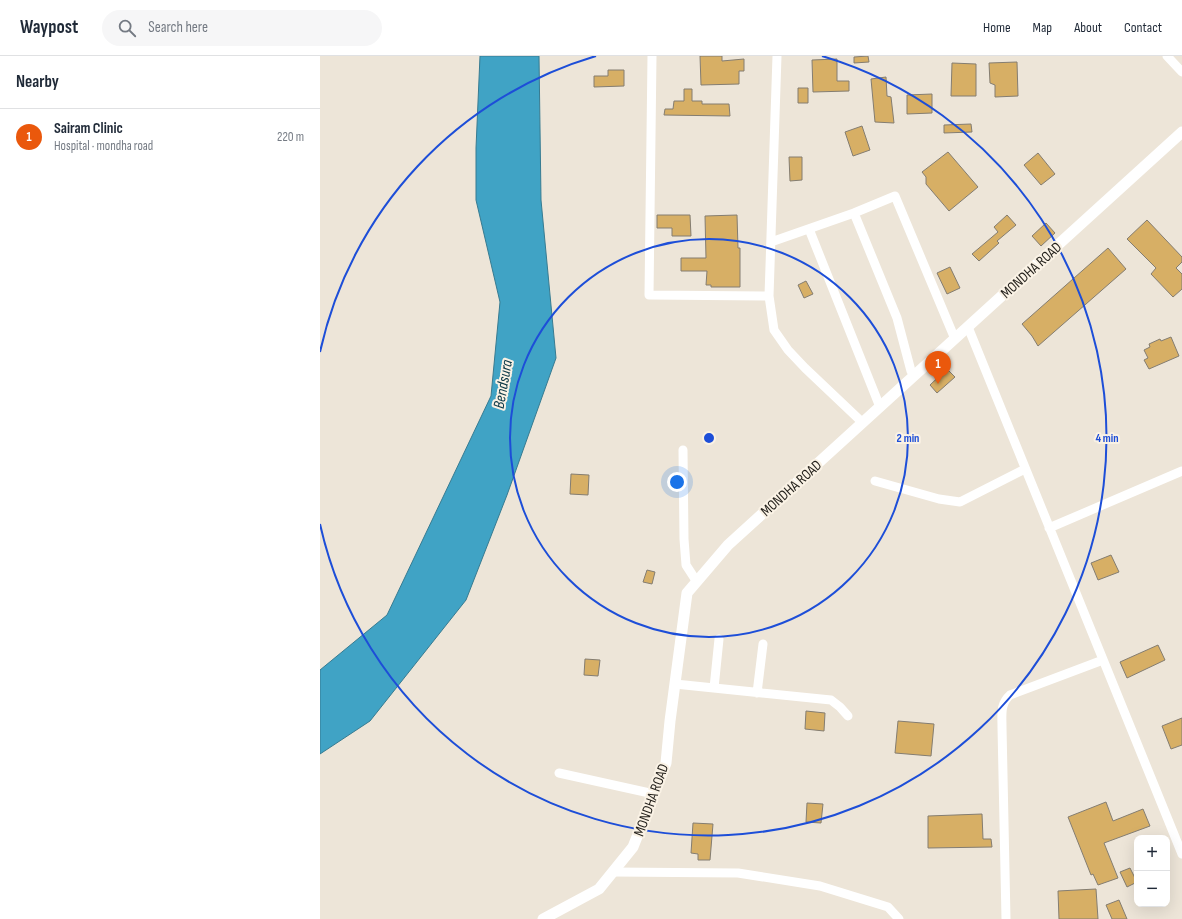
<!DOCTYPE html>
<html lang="en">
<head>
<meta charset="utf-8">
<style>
	:root { --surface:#fff; --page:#f6f6f7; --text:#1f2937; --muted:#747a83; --line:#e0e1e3; --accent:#ea580c }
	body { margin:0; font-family:"Sofia Sans Condensed",sans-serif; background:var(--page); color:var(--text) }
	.controls { position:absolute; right:12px; bottom:12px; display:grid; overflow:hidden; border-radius:8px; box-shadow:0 4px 16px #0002 }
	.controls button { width:36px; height:36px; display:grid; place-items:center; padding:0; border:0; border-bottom:1px solid var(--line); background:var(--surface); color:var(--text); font:20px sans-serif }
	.you { position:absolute; left:357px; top:426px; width:14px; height:14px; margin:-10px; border:3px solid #fff; border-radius:50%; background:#1a73e8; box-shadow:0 0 0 6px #1a73e833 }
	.badge { display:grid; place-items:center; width:26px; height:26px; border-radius:50%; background:var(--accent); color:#fff; font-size:13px; font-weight:700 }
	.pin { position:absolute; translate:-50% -33px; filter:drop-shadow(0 1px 2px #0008) }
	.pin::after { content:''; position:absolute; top:21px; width:14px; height:12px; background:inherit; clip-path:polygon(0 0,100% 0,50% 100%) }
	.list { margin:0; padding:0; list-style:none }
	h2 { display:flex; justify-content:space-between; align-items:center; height:52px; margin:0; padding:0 16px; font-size:17px }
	h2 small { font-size:13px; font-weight:400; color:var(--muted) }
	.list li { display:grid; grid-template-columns:26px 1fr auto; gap:12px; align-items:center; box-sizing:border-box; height:56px; padding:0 16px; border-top:1px solid var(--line) }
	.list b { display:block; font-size:15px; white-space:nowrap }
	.list p { margin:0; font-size:13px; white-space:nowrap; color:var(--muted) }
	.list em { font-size:13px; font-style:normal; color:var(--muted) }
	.icon { flex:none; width:22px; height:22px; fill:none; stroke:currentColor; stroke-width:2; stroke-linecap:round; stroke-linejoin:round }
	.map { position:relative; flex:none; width:862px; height:863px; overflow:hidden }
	header { display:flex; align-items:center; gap:24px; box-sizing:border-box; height:56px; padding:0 20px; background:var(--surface); border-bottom:1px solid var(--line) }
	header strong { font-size:19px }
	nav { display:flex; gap:22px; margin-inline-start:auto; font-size:14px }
	.search { width:280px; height:36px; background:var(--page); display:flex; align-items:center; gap:10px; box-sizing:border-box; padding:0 14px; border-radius:22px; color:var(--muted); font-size:15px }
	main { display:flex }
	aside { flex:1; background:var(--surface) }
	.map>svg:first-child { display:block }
	.water { fill:#40a3c5; stroke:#377b91 }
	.building { fill:#d7af65; stroke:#847d71 }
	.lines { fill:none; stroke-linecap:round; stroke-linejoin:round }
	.minor { stroke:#fff; stroke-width:9 }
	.tertiary { stroke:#fff; stroke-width:11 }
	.ring { fill:none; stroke:#1d4ed8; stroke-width:2 }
	.labels { text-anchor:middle; stroke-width:4; stroke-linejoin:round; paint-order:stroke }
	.street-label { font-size:15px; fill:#211e19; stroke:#faf2e5 }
	.water-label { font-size:16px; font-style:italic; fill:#0b3847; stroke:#faf2e5 }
	.centre { fill:#1d4ed8; stroke:#faf2e5; stroke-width:2 }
	.ring-label { font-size:12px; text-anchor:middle; font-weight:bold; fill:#1d4ed8; stroke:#faf2e5; stroke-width:4; stroke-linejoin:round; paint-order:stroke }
</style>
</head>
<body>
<header>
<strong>Waypost</strong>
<div class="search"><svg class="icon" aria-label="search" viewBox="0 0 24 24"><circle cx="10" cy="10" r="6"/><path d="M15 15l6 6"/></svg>Search here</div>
<nav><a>Home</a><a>Map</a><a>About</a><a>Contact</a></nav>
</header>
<main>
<aside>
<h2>Nearby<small></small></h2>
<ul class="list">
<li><span class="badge">1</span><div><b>Sairam Clinic</b><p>Hospital · mondha road</p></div><em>220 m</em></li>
</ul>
</aside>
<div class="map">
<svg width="862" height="863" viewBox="0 0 862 863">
	<rect width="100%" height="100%" fill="#ede5d8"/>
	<!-- water -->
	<path class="water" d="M160 0H219L221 144 236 302 187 439 146 544 50 665 0 698V614L67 559 171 340 180 246 156 144V92Z"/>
	<!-- building -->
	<path class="building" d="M380 0H402V5L424 3V15H419V28L381 29Z
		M548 0 549 6 534 7V1Z
		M517 3V25H529V35L493 36 492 4Z
		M697 6 698 40 675 41V29L670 27 669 7Z
		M632 7 656 8V40H631Z
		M288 14H304V30L274 31V20H288Z
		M566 21 567 40 571 41 574 67 555 66 551 23Z
		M478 32H488V47H478Z
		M364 33H372V45H382V48H409L410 60 344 59 345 53H353L354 45H364Z
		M612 38V57L587 58V39Z
		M651 68 652 76 624 77V69Z
		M542 70 550 94 533 100 525 76Z
		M628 96 658 131 629 155 606 128V121L602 116Z
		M718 97 735 118 721 129 704 109Z
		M469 101H482V124L470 125Z
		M337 159H370L371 180H352V172H337Z
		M417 159 418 192H420V231H391V229H386L387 215H361V202H386L385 160Z
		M687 159 696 169 677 185 679 187 659 205 652 198 678 176 674 171Z
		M827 164 862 201V206L856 212 862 218V233L853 241 831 218 836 212 807 183Z
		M726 167 735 177 721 190 712 180Z
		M788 192 806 213 718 290 712 280 702 268Z
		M630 211 640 232 627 238 617 217Z
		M486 225 493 238 484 242 478 229Z
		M851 281 859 300 829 313 824 304 828 302 824 294 830 291 829 288 840 283 841 285Z
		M627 313 635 321 617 337 610 329Z
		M251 418 269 419 268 439 250 438Z
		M791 499 799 516 778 524 771 507Z
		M327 514 335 516 332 528 323 526Z
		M838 589 845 604 807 622 800 606Z
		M265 603 280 604 278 620 264 619Z
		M486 655 505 657 504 675 485 673Z
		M862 662V689L851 693 842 670Z
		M578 665 614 668 611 700 575 697Z
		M786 746 793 765 823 753 830 770 784 787 798 822 778 829 773 818 771 819 748 761Z
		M487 747 503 748 501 767 486 766Z
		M662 758 663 783H671L672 791 608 792V760Z
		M373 767 393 768 390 804H378V798L371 797Z
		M810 812 817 826 807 831 800 816Z
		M776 833 778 863H739L738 835Z
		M799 844 807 863H792L786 849Z"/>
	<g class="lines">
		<!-- minor -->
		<path class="minor" d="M332 0 329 239 449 240 454 274 468 294 485 312 543 367
			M847 0 862 16
			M534 157 577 262 591 315 594 320
			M489 173 560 351
			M451 186 534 157 575 140 635 283
			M449 240 457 0
			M648 271 862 798
			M363 394 364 483 366 509 377 526
			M555 425 619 443 640 446 705 413
			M729 472 862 415
			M355 628 511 644 520 651 528 660
			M394 632 399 583
			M437 637 443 588
			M239 717 334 738
			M293 816 418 817 500 830 568 851 579 863
			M686 863 682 671C682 658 680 648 690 639L783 604"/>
		<!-- tertiary -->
		<path class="tertiary" d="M223 863 279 833 313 791 346 707 350 665 367 537 408 489 862 76"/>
	</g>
	<!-- distance rings -->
	<g class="ring">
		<circle cx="389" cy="382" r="199"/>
		<path d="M0 296A398 398 0 0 1 276 0M502 0A398 398 0 1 1 0 468"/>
	</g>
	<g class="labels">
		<!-- street labels -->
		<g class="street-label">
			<text transform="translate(711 214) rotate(-42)" y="5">MONDHA ROAD</text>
			<text transform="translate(471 432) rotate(-42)" y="5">MONDHA ROAD</text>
			<text transform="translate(331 744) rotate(-70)" y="5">MONDHA ROAD</text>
		</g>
		<!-- water labels -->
		<g class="water-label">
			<text transform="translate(182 328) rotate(-80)" y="6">Bendsura</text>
		</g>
	</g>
	<circle cx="389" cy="382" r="6" class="centre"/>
	<g class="ring-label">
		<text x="588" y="386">2 min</text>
		<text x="787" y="386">4 min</text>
	</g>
</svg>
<div class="controls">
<button>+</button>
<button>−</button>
</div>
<div class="you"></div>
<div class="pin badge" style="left:618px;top:328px">1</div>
</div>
</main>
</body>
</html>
